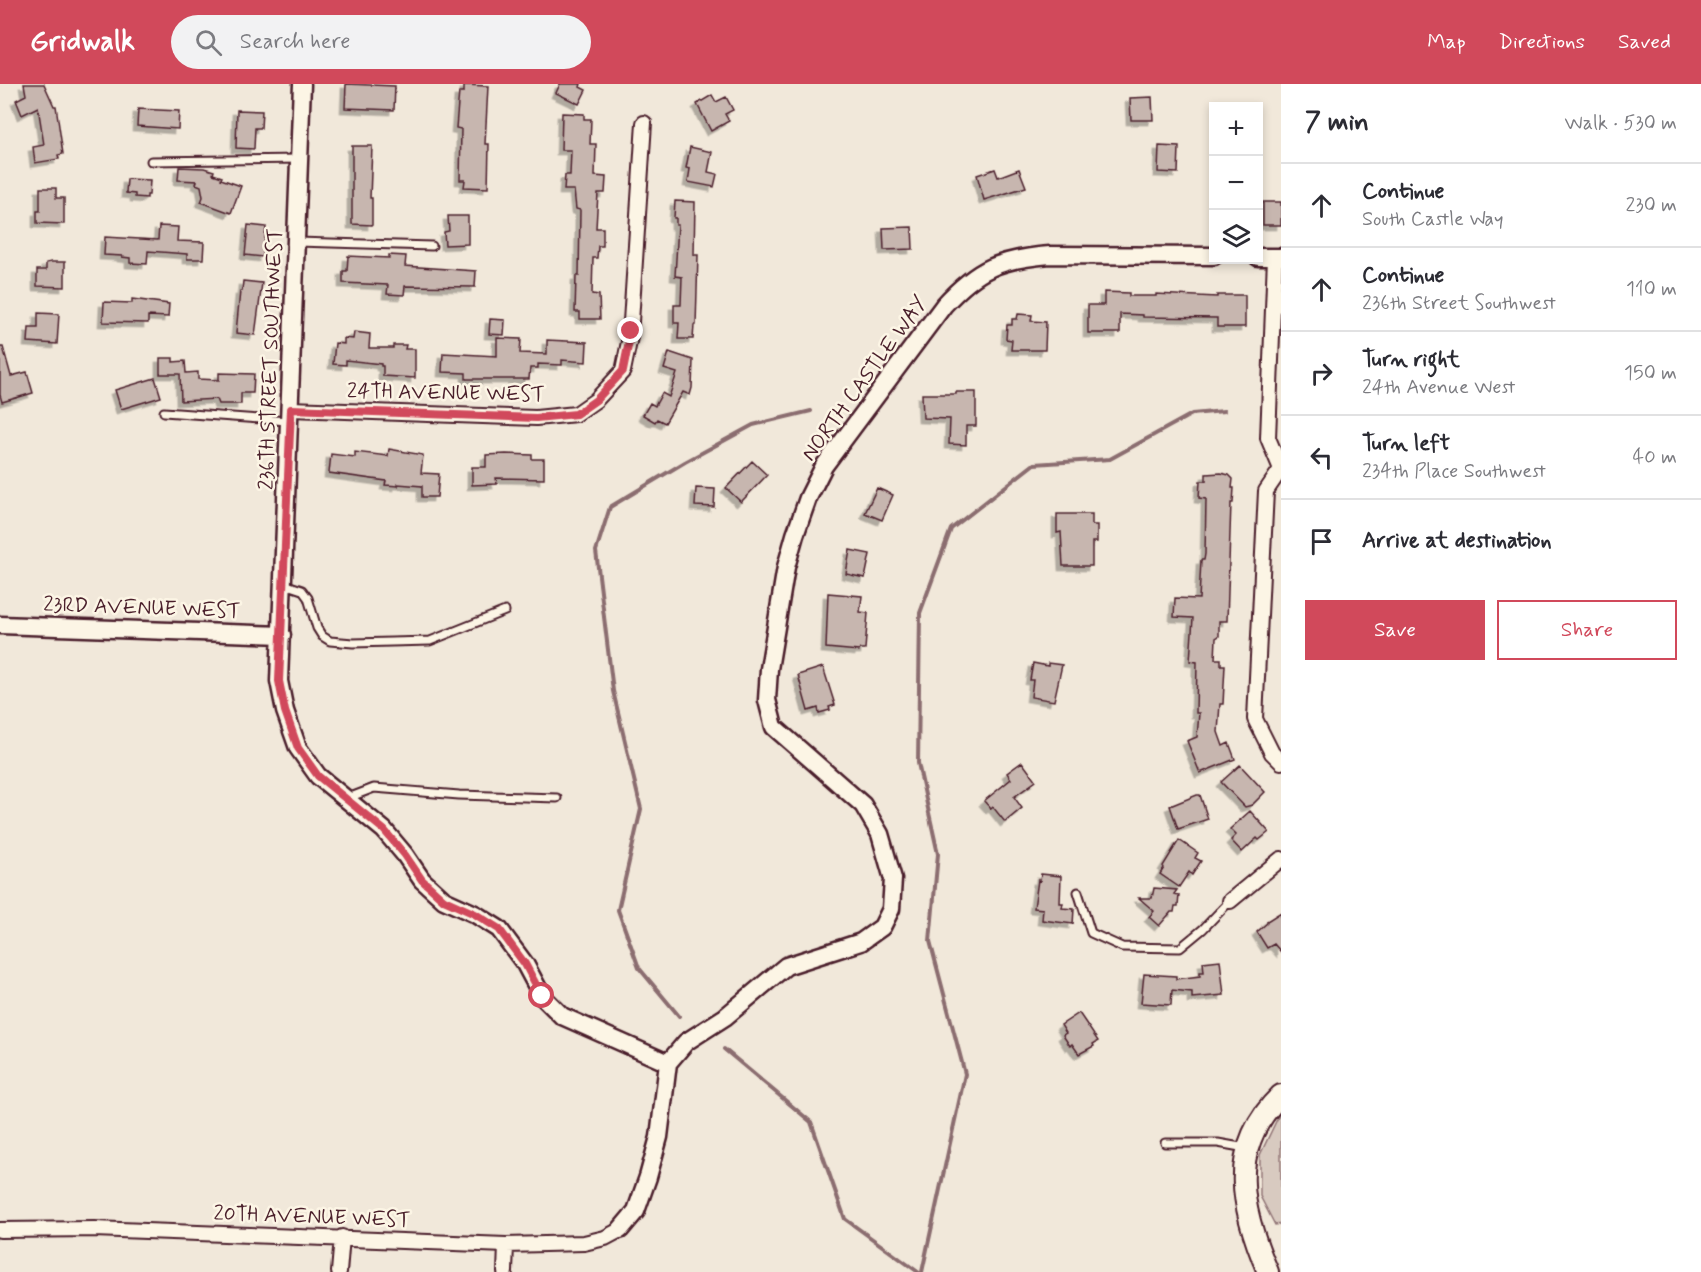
<!DOCTYPE html>
<html lang="en">
<head>
<meta charset="utf-8">
<style>
	:root { --surface:#fff; --page:#f2f2f3; --text:#2b2b33; --muted:#7c7c81; --line:#e1e1e2; --accent:#d1495b }
	body { margin:0; font-family:Mynerve,sans-serif; background:var(--page); color:var(--text) }
	.controls { position:absolute; right:18px; top:18px; display:grid; overflow:hidden; border-radius:0px; box-shadow:0 3px 9px #0003 }
	.controls button { width:54px; height:54px; display:grid; place-items:center; padding:0; border:0; border-bottom:2px solid var(--line); background:var(--surface); color:var(--text); font:30px sans-serif }
	.stop { position:absolute; width:18px; height:18px; margin:-14px; border:4px solid #d1495b; border-radius:50%; background:#fff }
	.stop.end { background:#d1495b; border-color:#fff; box-shadow:0 2px 6px #0008 }
	.list { margin:0; padding:0; list-style:none }
	h2 { display:flex; justify-content:space-between; align-items:center; height:78px; margin:0; padding:0 24px; font-size:26px }
	h2 small { font-size:20px; font-weight:400; color:var(--muted) }
	.list li { display:grid; grid-template-columns:39px 1fr auto; gap:18px; align-items:center; box-sizing:border-box; height:84px; padding:0 24px; border-top:2px solid var(--line) }
	.list b { display:block; font-size:22px; white-space:nowrap }
	.list p { margin:0; font-size:20px; white-space:nowrap; color:var(--muted) }
	.list em { font-size:20px; font-style:normal; color:var(--muted) }
	.actions { display:flex; gap:12px; padding:18px 24px }
	.actions a { flex:1; padding:14px 0; border:2px solid var(--accent); border-radius:0px; text-align:center; font-size:21px; color:var(--accent) }
	.actions .main { background:var(--accent); color:#fff }
	.icon { flex:none; width:33px; height:33px; fill:none; stroke:currentColor; stroke-width:2; stroke-linecap:round; stroke-linejoin:round }
	.map { position:relative; flex:none; width:1281px; height:1188px; overflow:hidden }
	header { display:flex; align-items:center; gap:36px; box-sizing:border-box; height:84px; padding:0 30px; background:var(--accent); color:#fff }
	header strong { font-size:28px }
	nav { display:flex; gap:33px; margin-inline-start:auto; font-size:21px }
	.search { width:420px; height:54px; background:var(--page); display:flex; align-items:center; gap:15px; box-sizing:border-box; padding:0 21px; border-radius:33px; color:var(--muted); font-size:22px }
	main { display:flex }
	aside { flex:1; background:var(--surface) }
	.map>svg:first-child { display:block }
	.green { fill:#d8cac0; stroke:#917476; stroke-width:1.5 }
	.lines { fill:none; stroke-linecap:round; stroke-linejoin:round }
	.stream { stroke:#8b6d6f; stroke-width:4 }
	.building { fill:#c7b6af; stroke:#4a1f2b; stroke-width:1.5; filter:url(#shadow) }
	.service-casing { stroke:#4a1f2b; stroke-width:11 }
	.minor-casing { stroke:#4a1f2b; stroke-width:18 }
	.tertiary-casing { stroke:#4a1f2b; stroke-width:21 }
	.secondary-casing { stroke:#4a1f2b; stroke-width:24 }
	.service { stroke:#fcf5e5; stroke-width:7 }
	.minor { stroke:#fcf5e5; stroke-width:14 }
	.tertiary { stroke:#fcf5e5; stroke-width:16 }
	.secondary { stroke:#fcf5e5; stroke-width:20 }
	.route { stroke:#d1495b; stroke-width:8 }
	.labels { text-anchor:middle; stroke-width:5; stroke-linejoin:round; paint-order:stroke }
	.street-label { font-size:21px; fill:#4a1f2b; stroke:#fcf5e5 }
</style>
</head>
<body>
<header>
<strong>Gridwalk</strong>
<div class="search"><svg class="icon" aria-label="search" viewBox="0 0 24 24"><circle cx="10" cy="10" r="6"/><path d="M15 15l6 6"/></svg>Search here</div>
<nav><a>Map</a><a>Directions</a><a>Saved</a></nav>
</header>
<main>
<div class="map">
<svg width="1281" height="1188" viewBox="0 0 1281 1188">
	<defs>
		<filter id="shadow"><feDropShadow dx="-4.5" dy="4.5" stdDeviation="0" flood-color="#0004"/></filter>
	</defs>
	<rect width="100%" height="100%" fill="#f1e8da"/>
	<filter id="ink" filterUnits="userSpaceOnUse"><feTurbulence type="fractalNoise" baseFrequency=".0167" numOctaves="2"/><feDisplacementMap in="SourceGraphic" scale="12" xChannelSelector="R" yChannelSelector="G"/><feConvolveMatrix kernelMatrix="1 2 1 2 8 2 1 2 1" color-interpolation-filters="sRGB"/></filter>
	<g filter="url(#ink)">
		<!-- green -->
		<path class="green" d="M1281 1027V1140L1275 1141 1260 1112V1071Z"/>
		<g class="lines">
			<!-- stream -->
			<path class="stream" d="M679 932 639 884 618 826 641 725 613 607 596 467 610 423 685 378 753 341 811 327
				M724 965 811 1038 845 1135 918 1188
				M922 1188 965 990 930 857 938 770 918 679 920 529 951 445 1034 380 1110 375 1192 330 1224 327"/>
		</g>
		<!-- building -->
		<path class="building" d="M24 0H44L54 22H56L63 70 58 71 59 75 35 79 33 63 44 61 38 23 22 31 16 16 26 11Z
			M346 0 395 2 394 26 345 24Z
			M560 0H581L580 3 586 6 579 20 556 9Z
			M464 1 488 2 485 60H489L488 104 464 103 465 96H460L461 45 456 44 458 19 459 8H464Z
			M712 11 716 18 726 13 733 26 725 30 729 37 711 47 697 20Z
			M1152 13 1153 36H1131L1130 14Z
			M138 25 179 27 178 45 137 42Z
			M237 26 262 27 261 44H255L254 65 236 64Z
			M562 29 584 30V35H591L590 60H596L595 92 606 93 605 109H598L596 144H603V162H598L597 174H593L592 210 599 211 600 235H580V228H575L576 192H579L580 126 576 125 574 106H564L565 91H570L571 66H561Z
			M352 62H372L370 114H372V141L352 140Z
			M1159 62 1179 63 1178 89 1158 88Z
			M690 63 712 68 708 88 717 90 714 103 688 98 690 85 686 84Z
			M179 83 204 84 214 87 213 90 222 93 221 95 241 102 231 129 201 118 203 113 201 102 196 100 197 97 178 96Z
			M995 85 998 93 1019 85 1026 103 984 116 977 91Z
			M127 95 150 96 149 111H147V114L135 113V110L126 109Z
			M40 104H56V114H64V140L37 139V127H40Z
			M675 117 695 118 694 171H698L696 241H694L693 255H678L679 239H674V221H681L682 193 675 192 678 141H676V134H674Z
			M1263 118H1281V141H1263Z
			M448 132H468V160L445 161 444 148 449 147Z
			M248 141 266 143 263 173 245 171Z
			M159 142 178 143 177 157 204 158 203 175H187V170L148 167 147 180 130 179V174L122 173V172L104 171 105 153 158 156Z
			M912 143 913 165 884 166 883 144Z
			M389 171 406 172 405 182 476 187 475 203 405 202 404 211 387 210 388 201 343 199V187H347L348 172 389 174Z
			M51 178H65V203L37 202V186H46V179Z
			M243 197 262 199 255 251 236 249 240 207H242Z
			M1104 208 1129 209V212H1156V210L1217 213V211H1245V243H1217V234L1143 233V231L1120 230V249H1088V221H1104Z
			M132 215 169 220 168 233 148 232V239L103 238 104 218 132 219Z
			M38 229 59 230 57 260 28 258 29 244H38Z
			M1018 230 1032 231 1031 237 1046 238 1045 266H1011L1012 256 1006 255 1007 241H1012V235H1017Z
			M490 235 505 236 504 251 489 250Z
			M354 248 370 250 369 264H393V261H406L405 265H415V294L383 292V282H381V280L346 276V281L333 280 335 259 344 260V254L353 255Z
			M497 254 521 255 520 269 547 270V256L587 258 586 278 562 276V281L538 280V284H530L529 295H466V289L442 288 443 269 497 272Z
			M0 263H3L11 292 27 288 33 309 2 318 0 311Z
			M669 268 693 276 692 304 690 311 683 308 665 339 657 335 655 338 643 331 650 319 655 322 662 309 669 313 677 289 664 285Z
			M160 274H173V278L185 277 186 289 198 288V295L219 296V289L254 290 253 309H241V320H219L217 315 181 317 180 290H160Z
			M155 294 161 313 121 325 115 306Z
			M956 308H976V342H966V361L949 360 950 335 923 334 922 310H956Z
			M389 365 423 371 421 389 439 390 437 413H422V402L398 400V402L385 401 386 397 329 389 331 370 355 373V368L388 372Z
			M506 370 532 371V375H544V395L496 394 497 400 472 401V383H486V371Z
			M752 377 767 391 741 418 726 404Z
			M1221 389 1229 391 1233 395 1232 404H1234L1233 419H1231L1227 537H1219V552L1216 554 1215 575H1221V581H1225L1223 620H1220L1218 648 1223 662 1229 659 1235 675 1200 689 1187 657 1197 653 1199 629H1196L1197 578 1190 577 1193 534 1174 533 1175 514 1199 515 1201 476H1204L1205 470 1206 415 1199 414 1200 397H1206V390Z
			M696 404 715 405 714 423 695 422Z
			M877 404 893 411 882 436 865 429Z
			M1057 430H1092V441H1097V458H1092V482H1063L1061 448 1057 449Z
			M850 466 870 470 865 494 846 490Z
			M828 509 862 512 860 528 868 529 865 565H860L859 567 826 564Z
			M1033 579 1048 582V579L1062 581 1054 617 1031 613 1033 596H1030Z
			M823 583 835 621 829 623 830 626 819 629 818 624 808 627 798 591Z
			M1022 678 1036 697 1014 713 1022 724 1005 738 993 723 991 725 984 717 1011 695 1007 689Z
			M1240 681 1265 708 1252 721 1245 723 1221 698Z
			M1197 711H1200L1208 735 1178 745 1170 722Z
			M1250 727 1269 748 1259 756 1257 754 1242 768 1231 756 1236 751 1230 745Z
			M1179 756 1198 769 1195 774 1201 777 1192 791 1189 788 1179 803 1160 790 1164 784 1163 782Z
			M1041 790 1061 792 1060 819H1063L1062 824 1074 825 1073 840 1042 836 1043 825 1034 824 1038 796 1040 797Z
			M1154 804 1177 806 1174 810 1179 811 1178 822H1175L1174 828H1171L1159 842 1149 833 1154 827 1139 814H1152Z
			M1281 828V868L1274 860 1267 864 1257 848 1267 839V837Z
			M1220 876 1224 911 1192 914V908L1172 906 1171 921 1141 919 1144 890 1176 892V895L1200 892V888H1204L1203 878Z
			M1079 929 1098 957 1093 960 1094 962 1079 970 1072 960 1070 962 1064 953 1063 951 1066 949 1061 941Z"/>
		<g class="lines">
			<defs>
				<path id="service" d="M151 77 300 75
					M297 158 432 162
					M164 328 288 337
					M284 500 302 506 308 514 317 544 322 552 330 557 353 559 430 557 505 527
					M348 714 374 704 459 711 557 714
					M1078 808 1091 849 1122 863 1180 864 1203 845 1230 817
					M1165 1059H1218L1246 1064"/>
				<path id="minor" d="M1275 173 1268 354 1281 385 1266 407 1255 635 1272 669 1281 678
					M291 325 536 334 576 330 596 316 623 287 630 253 644 39
					M1230 817 1281 775
					M0 1146 94 1145 506 1161 584 1159 605 1154 620 1146
					M339 1188 342 1153
					M505 1188 506 1161"/>
				<path id="tertiary" d="M302 0 279 597 285 627 298 664 318 692 384 746 405 771 422 796 444 816 475 830 499 845 525 880 542 912 562 932 668 979
					M1258 173H1281
					M0 541 282 551
					M668 979 686 958 725 933 786 882 861 858 882 843 891 825 893 795 880 750 863 721 774 643 767 616 769 585 786 483 795 451 808 414 824 382 944 221C978 184 1000 175 1050 171L1214 172
					M620 1146 636 1127 648 1093 659 1053 668 979"/>
				<path id="secondary" d="M1268 1188C1241 1125 1226 1064 1281 1011"/>
			</defs>
			<!-- service casing -->
			<use href="#service" class="service-casing"/>
			<!-- minor casing -->
			<use href="#minor" class="minor-casing"/>
			<!-- tertiary casing -->
			<use href="#tertiary" class="tertiary-casing"/>
			<!-- secondary casing -->
			<use href="#secondary" class="secondary-casing"/>
			<!-- service -->
			<use href="#service" class="service"/>
			<!-- minor -->
			<use href="#minor" class="minor"/>
			<!-- tertiary -->
			<use href="#tertiary" class="tertiary"/>
			<!-- secondary -->
			<use href="#secondary" class="secondary"/>
		</g>
	</g>
	<g class="lines" filter="url(#ink)">
		<!-- route -->
		<path class="route" d="M542 912 525 880 499 845 475 830 444 816 422 796 405 771 384 746 318 692 298 664 285 627 279 597 291 325 536 334 576 330 596 316 623 287 631 247"/>
	</g>
	<g class="labels">
		<!-- street labels -->
		<g class="street-label">
			<text transform="translate(270 275) rotate(-88)" y="7">236TH STREET SOUTHWEST</text>
			<text transform="translate(864 294) rotate(-54)" y="7">NORTH CASTLE WAY</text>
			<text transform="translate(446 308) rotate(1)" y="7">24TH AVENUE WEST</text>
			<text transform="translate(142 523) rotate(2)" y="7">23RD AVENUE WEST</text>
			<text transform="translate(312 1132) rotate(2)" y="7">20TH AVENUE WEST</text>
		</g>
	</g>
</svg>
<div class="controls">
<button>+</button>
<button>−</button>
<button><svg class="icon" aria-label="layers" viewBox="0 0 24 24"><path d="M12 4l9 5-9 5-9-5zM3 14l9 5 9-5"/></svg></button>
</div>
<div class="stop" style="left:542px;top:912px"></div>
<div class="stop end" style="left:631px;top:247px"></div>
</div>
<aside>
<h2>7 min<small>Walk · 530 m</small></h2>
<ul class="list">
<li><svg class="icon" aria-label="ahead" viewBox="0 0 24 24"><path d="M12 20V5M6 11l6-6 6 6"/></svg><div><b>Continue</b><p>South Castle Way</p></div><em>230 m</em></li>
<li><svg class="icon" aria-label="ahead" viewBox="0 0 24 24"><path d="M12 20V5M6 11l6-6 6 6"/></svg><div><b>Continue</b><p>236th Street Southwest</p></div><em>110 m</em></li>
<li><svg class="icon" aria-label="right" viewBox="0 0 24 24"><path d="M7 20v-9h11M14 6l5 5-5 5"/></svg><div><b>Turn right</b><p>24th Avenue West</p></div><em>150 m</em></li>
<li><svg class="icon" aria-label="left" viewBox="0 0 24 24"><path d="M17 20v-9H6M10 6l-5 5 5 5"/></svg><div><b>Turn left</b><p>234th Place Southwest</p></div><em>40 m</em></li>
<li><svg class="icon" aria-label="arrive" viewBox="0 0 24 24"><path d="M6 21V4h12l-3 4 3 4H6"/></svg><div><b>Arrive at destination</b></div></li>
</ul>
<div class="actions"><a class="main">Save</a><a>Share</a></div>
</aside>
</main>
</body>
</html>
